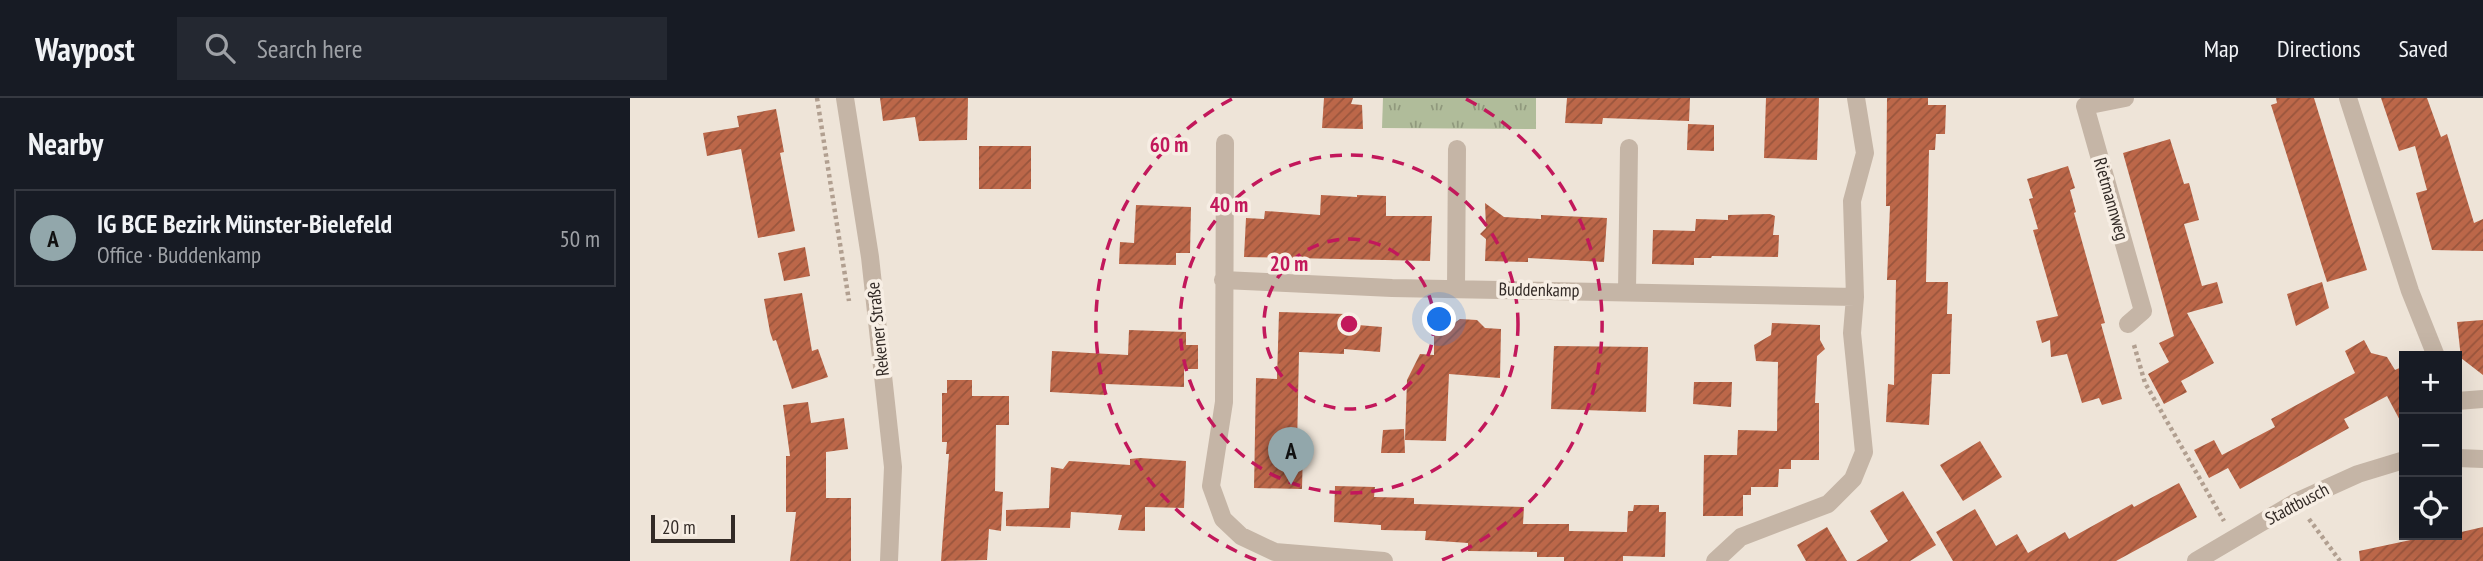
<!DOCTYPE html>
<html lang="en">
<head>
<meta charset="utf-8">
<style>
	:root { --surface:#171b24; --page:#242831; --text:#f1f3f6; --muted:#9ea1a6; --line:#363941; --accent:#92a7ab }
	body { margin:0; font-family:"PT Sans Narrow",sans-serif; background:var(--page); color:var(--text) }
	.controls { position:absolute; right:21px; bottom:21px; display:grid; overflow:hidden; border-radius:0px; box-shadow:0 7px 28px #0002 }
	.controls button { width:63px; height:63px; display:grid; place-items:center; padding:0; border:0; border-bottom:2px solid var(--line); background:var(--surface); color:var(--text); font:35px sans-serif }
	.scale { position:absolute; left:21px; bottom:18px; width:84px; box-sizing:border-box; padding-left:7px; border:4px solid #322a26; border-top:0; font-size:19px; line-height:24px; white-space:nowrap; color:#322a26; -webkit-text-stroke:5px #f7eee4; paint-order:stroke }
	.you { position:absolute; left:810px; top:222px; width:24px; height:24px; margin:-18px; border:5px solid #fff; border-radius:50%; background:#1a73e8; box-shadow:0 0 0 10px #1a73e833 }
	.badge { display:grid; place-items:center; width:46px; height:46px; border-radius:50%; background:var(--accent); color:#111; font-size:23px; font-weight:700 }
	.pin { position:absolute; translate:-50% -58px; filter:drop-shadow(0 2px 4px #0008) }
	.pin::after { content:''; position:absolute; top:37px; width:24px; height:21px; background:inherit; clip-path:polygon(0 0,100% 0,50% 100%) }
	.list { margin:0; padding:0; list-style:none }
	h2 { display:flex; justify-content:space-between; align-items:center; height:91px; margin:0; padding:0 28px; font-size:30px }
	h2 small { font-size:23px; font-weight:400; color:var(--muted) }
	.list li { display:grid; grid-template-columns:46px 1fr auto; gap:21px; align-items:center; box-sizing:border-box; height:98px; margin:0 14px 14px; padding:0 14px; border:2px solid var(--line); border-radius:0px }
	.list b { display:block; font-size:26px; white-space:nowrap }
	.list p { margin:0; font-size:23px; white-space:nowrap; color:var(--muted) }
	.list em { font-size:23px; font-style:normal; color:var(--muted) }
	.icon { flex:none; width:38px; height:38px; fill:none; stroke:currentColor; stroke-width:2; stroke-linecap:round; stroke-linejoin:round }
	.map { position:relative; flex:none; width:1853px; height:463px; overflow:hidden }
	header { display:flex; align-items:center; gap:42px; box-sizing:border-box; height:98px; padding:0 35px; background:var(--surface); border-bottom:2px solid var(--line) }
	header strong { font-size:33px }
	nav { display:flex; gap:38px; margin-inline-start:auto; font-size:24px }
	.search { width:490px; height:63px; background:var(--page); display:flex; align-items:center; gap:18px; box-sizing:border-box; padding:0 24px; border-radius:0px; color:var(--muted); font-size:26px }
	main { display:flex }
	aside { flex:1; background:var(--surface) }
	.map>svg:first-child { display:block }
	.grass { fill:url(#grass-tufts) }
	.building { fill:url(#building-hatch) }
	.lines { fill:none; stroke-linecap:round; stroke-linejoin:round }
	.path { stroke:#b19f90; stroke-width:4.5; stroke-dasharray:3.5 3.5; stroke-linecap:butt }
	.minor { stroke:#c5b5a6; stroke-width:18 }
	.tertiary { stroke:#c5b5a6; stroke-width:18 }
	.ring { fill:none; stroke:#c2185b; stroke-width:3.5; stroke-dasharray:12 9 }
	.labels { text-anchor:middle; stroke-width:7; stroke-linejoin:round; paint-order:stroke }
	.street-label { font-size:18px; fill:#322a26; stroke:#f7eee4 }
	.centre { fill:#c2185b; stroke:#f7eee4; stroke-width:3.5 }
	.ring-label { font-size:21px; text-anchor:middle; font-weight:bold; fill:#c2185b; stroke:#f7eee4; stroke-width:7; stroke-linejoin:round; paint-order:stroke }
</style>
</head>
<body>
<header>
<strong>Waypost</strong>
<div class="search"><svg class="icon" aria-label="search" viewBox="0 0 24 24"><circle cx="10" cy="10" r="6"/><path d="M15 15l6 6"/></svg>Search here</div>
<nav><a>Map</a><a>Directions</a><a>Saved</a></nav>
</header>
<main>
<aside>
<h2>Nearby<small></small></h2>
<ul class="list">
<li><span class="badge">A</span><div><b>IG BCE Bezirk Münster-Bielefeld</b><p>Office · Buddenkamp</p></div><em>50 m</em></li>
</ul>
</aside>
<div class="map">
<svg width="1853" height="463" viewBox="0 0 1853 463">
	<defs>
		<pattern id="grass-tufts" width="24" height="20" patternUnits="userSpaceOnUse" patternTransform="scale(1.75)"><rect width="24" height="20" fill="#b0bc9a"/><path d="M3 7l-1-3M5 7V3M7 7l1-3M15 17l-1-3M17 17v-4M19 17l1-3" fill="none" stroke="#90997d"/></pattern>
		<pattern id="building-hatch" width="6" height="6" patternUnits="userSpaceOnUse" patternTransform="scale(1.75)"><rect width="6" height="6" fill="#bc6749"/><path d="M-1 1l2-2M0 6l6-6M5 7l2-2" fill="none" stroke="#99553d"/></pattern>
	</defs>
	<rect width="100%" height="100%" fill="#eee4d8"/>
	<!-- grass -->
	<path class="grass" d="M753 0H906V31L752 30Z"/>
	<!-- building -->
	<path class="building" d="M250 0H338L337 42 289 43 285 19 253 23Z
		M694 0H723L721 6 732 7 733 31 692 30Z
		M937 0H1060L1059 23 973 20 972 26 935 25Z
		M1136 0H1189L1187 62 1134 60Z
		M1257 0H1298V7H1316L1315 36H1306L1305 52H1299L1296 184H1318L1317 216H1322L1320 276H1302L1299 327 1256 324 1258 286 1264 287 1266 182H1257L1260 108H1256Z
		M1646 0H1684L1737 172 1697 184 1641 7 1647 5Z
		M1751 0H1797L1811 39 1817 36 1844 125 1853 121V153L1802 152 1786 95 1797 92 1785 48 1769 53Z
		M146 11 154 54 150 55 165 133 128 140 111 51 77 58 73 35 109 29 107 18Z
		M1058 26 1084 27V53L1057 52Z
		M1540 41 1554 86 1559 85 1569 122 1554 126 1572 188 1587 184 1593 205 1557 215 1584 265 1551 283 1557 294 1534 306 1518 276 1539 264 1529 245 1544 238 1493 55Z
		M349 48H401V91H349Z
		M1438 68 1445 90 1440 92 1446 114 1444 115 1475 225 1471 226 1492 301 1472 307 1469 300 1452 305 1437 256 1421 259 1420 242 1412 245 1406 223 1428 218 1403 132 1408 131 1399 101 1403 100 1397 81Z
		M691 97 727 99V97L756 98V118H802L800 163 614 159 616 120 634 121 635 113 690 117Z
		M855 105 874 119 911 121V117L977 120 974 164 898 160V164L855 163 856 141 850 136 856 130Z
		M506 107 561 109 560 155H546V167L489 166 490 144 504 145Z
		M1140 116 1145 118 1143 137H1149L1148 159 1082 158 1081 160H1064V167L1022 166 1023 132 1065 133 1066 121 1098 122V117Z
		M175 149 180 178 154 183 148 155Z
		M1692 184 1699 210 1666 228 1657 196Z
		M172 195 182 253 188 251 198 279 162 291 146 242 143 243 140 234 134 201Z
		M649 214 716 216V226L752 229 750 254 714 251V256L669 254 667 348H673L672 391 624 390 626 280 647 281Z
		M830 221 847 222 855 230 871 231 870 280 819 276 816 343 775 342 777 282 790 256 804 257V229L820 228Z
		M1853 222V277L1831 260 1827 224Z
		M1142 225 1190 227V242L1195 251 1187 258 1185 305H1189V362H1161V371H1149L1148 389H1121V397H1113V418H1073L1074 357H1107L1108 332 1147 333 1148 264 1126 263 1124 247 1141 237Z
		M499 232 556 234V247H568V271H554V289L476 286V297L420 294 422 253 498 257Z
		M1734 242 1741 255 1757 259 1765 272 1774 268V330L1757 298 1714 321 1719 330 1610 391 1598 370 1579 380 1564 352 1584 342 1592 357 1645 329 1641 321 1725 275 1715 253Z
		M924 248 1018 249 1016 314 921 311Z
		M317 282H342V298H379V327H366L365 393 373 394 371 433 359 431 357 462 311 463 319 356H316L317 344H312V295H317Z
		M1064 284H1102L1101 309 1063 306Z
		M178 304 181 325 214 320 218 351 196 354V400H221V463H160L166 414H156V358H160L153 307Z
		M774 331 775 355H751L753 332Z
		M1350 343 1372 379 1333 403 1310 367Z
		M510 360 556 363 554 410 515 409V433L488 432 492 417 441 414 440 430 376 428V412L419 410 421 369 433 371 439 363 500 367V361Z
		M1549 385 1567 419 1486 463H1323L1306 434 1345 411 1366 448 1387 436 1398 455 1435 434 1439 441 1502 406 1504 409Z
		M705 388 745 389 744 399 784 400V406L894 409 893 426H939V433L997 434 998 413H1003L1004 407H1029V414H1036L1035 459 993 458V463H934V459H907V454L838 453V445L795 442 796 433 751 432V427L704 424Z
		M1273 393 1306 447 1280 463H1226L1258 443 1240 413Z
		M1197 429 1217 463H1176L1167 447Z
		M1853 429V463H1730L1729 453 1804 437H1827V435Z"/>
	<g class="lines">
		<!-- path -->
		<path class="path" d="M187 0 219 203
			M1504 247 1515 285 1594 423
			M1679 421 1710 463"/>
		<!-- minor -->
		<path class="minor" d="M1495 0 1455 8 1513 213 1498 226
			M1718 0 1780 193 1806 258
			M595 45 594 304 581 388 593 421 611 438 645 454 754 463
			M593 182 762 190 1225 199
			M826 191 827 51
			M997 193 999 50
			M1827 303 1853 301
			M1827 360 1853 361
			M1085 463 1111 439 1198 406 1223 381 1234 354 1222 235 1225 199 1222 103 1235 55 1226 0
			M1566 463 1666 404 1728 376 1774 362"/>
		<!-- tertiary -->
		<path class="tertiary" d="M215 0 240 159 263 369 259 463"/>
	</g>
	<!-- distance rings -->
	<g class="ring">
		<circle cx="719" cy="226" r="85"/>
		<circle cx="719" cy="226" r="169"/>
		<path d="M626 462A254 254 0 0 1 602 1M836 1A254 254 0 0 1 812 462"/>
	</g>
	<g class="labels">
		<!-- street labels -->
		<g class="street-label">
			<text transform="translate(1481 101) rotate(74)" y="6">Rietmannweg</text>
			<text transform="translate(909 192) rotate(1)" y="6">Buddenkamp</text>
			<text transform="translate(248 231) rotate(-96)" y="6">Rekener Straße</text>
			<text transform="translate(1667 406) rotate(-28)" y="6">Stadtbusch</text>
		</g>
	</g>
	<circle cx="719" cy="226" r="10" class="centre"/>
	<g class="ring-label">
		<text x="539" y="54">60 m</text>
		<text x="599" y="114">40 m</text>
		<text x="659" y="173">20 m</text>
	</g>
</svg>
<div class="controls">
<button>+</button>
<button>−</button>
<button><svg class="icon" aria-label="locate" viewBox="0 0 24 24"><circle cx="12" cy="12" r="6"/><path d="M12 2v4M12 18v4M2 12h4M18 12h4"/></svg></button>
</div>
<div class="scale">20 m</div>
<div class="you"></div>
<div class="pin badge" style="left:661px;top:387px">A</div>
</div>
</main>
</body>
</html>
